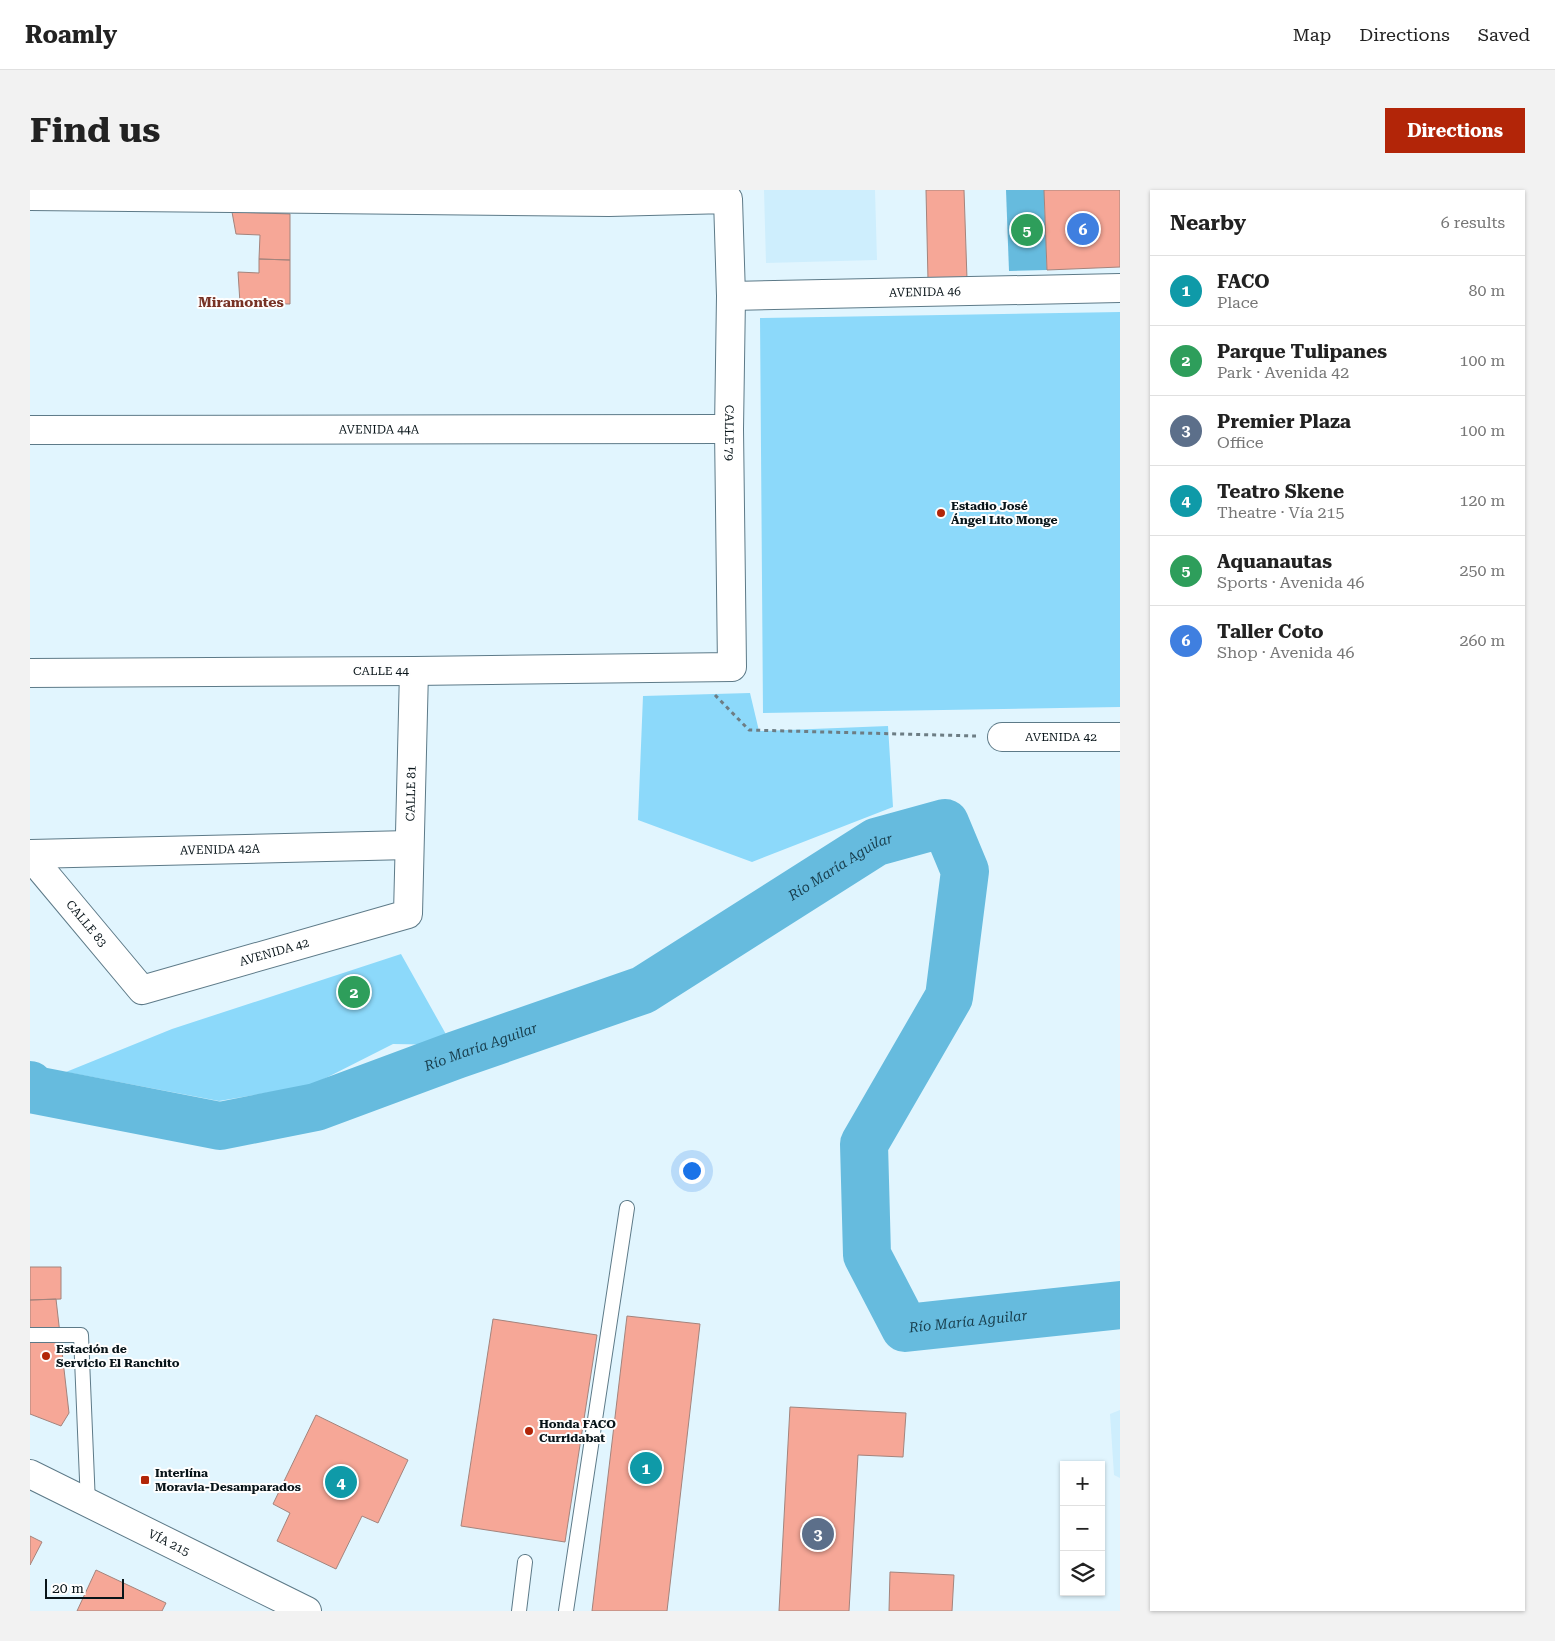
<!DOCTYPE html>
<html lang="en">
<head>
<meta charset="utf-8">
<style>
	:root { --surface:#fff; --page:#f2f2f2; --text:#222; --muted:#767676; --line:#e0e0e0; --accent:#b22508 }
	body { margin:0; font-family:"Roboto Serif",serif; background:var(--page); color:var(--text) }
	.controls { position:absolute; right:15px; bottom:15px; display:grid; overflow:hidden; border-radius:0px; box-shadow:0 1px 4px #0004 }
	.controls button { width:45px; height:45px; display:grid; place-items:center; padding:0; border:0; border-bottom:1px solid var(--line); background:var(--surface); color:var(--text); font:25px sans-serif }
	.scale { position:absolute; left:15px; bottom:12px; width:79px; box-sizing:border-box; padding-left:5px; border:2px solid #081419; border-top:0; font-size:14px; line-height:18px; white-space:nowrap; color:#081419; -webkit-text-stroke:4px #fefefe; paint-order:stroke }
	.you { position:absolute; left:661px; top:980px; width:18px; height:18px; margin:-12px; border:4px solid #fff; border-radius:50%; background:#1a73e8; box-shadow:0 0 0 8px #1a73e833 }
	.badge { display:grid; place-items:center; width:32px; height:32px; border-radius:50%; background:var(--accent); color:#fff; font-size:16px; font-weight:700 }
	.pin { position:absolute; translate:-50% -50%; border:2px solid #fff; box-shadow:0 1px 5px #0006 }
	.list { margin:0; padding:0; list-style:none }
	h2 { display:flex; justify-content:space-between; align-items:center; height:65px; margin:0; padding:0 20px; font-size:21px }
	h2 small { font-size:16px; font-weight:400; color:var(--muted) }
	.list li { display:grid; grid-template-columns:32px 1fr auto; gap:15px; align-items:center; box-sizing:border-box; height:70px; padding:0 20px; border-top:1px solid var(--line) }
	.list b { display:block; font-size:19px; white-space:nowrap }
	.list p { margin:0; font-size:16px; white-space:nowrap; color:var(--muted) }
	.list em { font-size:16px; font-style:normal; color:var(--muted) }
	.icon { flex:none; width:28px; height:28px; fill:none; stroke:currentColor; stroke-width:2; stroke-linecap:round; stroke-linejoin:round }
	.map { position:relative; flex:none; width:1090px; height:1421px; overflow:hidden; border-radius:0px }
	header { display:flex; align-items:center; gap:30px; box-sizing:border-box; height:70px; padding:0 25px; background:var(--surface); border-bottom:1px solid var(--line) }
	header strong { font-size:24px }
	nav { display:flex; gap:28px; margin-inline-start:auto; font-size:18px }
	.intro { display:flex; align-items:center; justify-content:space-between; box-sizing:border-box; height:120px; padding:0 30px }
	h1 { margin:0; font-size:35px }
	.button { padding:12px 22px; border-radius:0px; background:var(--accent); color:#fff; font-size:18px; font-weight:700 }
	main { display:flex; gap:30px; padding:0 30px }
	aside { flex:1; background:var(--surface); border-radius:0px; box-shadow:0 1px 4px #0004 }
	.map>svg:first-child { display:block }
	.built { fill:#ceeefd }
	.green { fill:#8cd9fa }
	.water { fill:#66bbde }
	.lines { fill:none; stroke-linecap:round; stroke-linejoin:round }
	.river { stroke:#66bbde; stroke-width:48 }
	.building { fill:#f6a797; stroke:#a3847d }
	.service-casing { stroke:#5d7a88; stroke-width:16 }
	.minor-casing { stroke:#5d7a88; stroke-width:30 }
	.secondary-casing { stroke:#5d7a88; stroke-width:30 }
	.path { stroke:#6d7d84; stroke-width:3; stroke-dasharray:4 4; stroke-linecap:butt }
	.service { stroke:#fff; stroke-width:14 }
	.minor { stroke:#fff; stroke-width:28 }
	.secondary { stroke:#fff; stroke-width:28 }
	.poi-dot { fill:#b22508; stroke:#fefefe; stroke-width:2 }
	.labels { text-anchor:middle; stroke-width:4; stroke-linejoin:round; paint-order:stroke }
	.street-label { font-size:12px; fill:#081419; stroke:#fefefe }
	.poi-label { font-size:12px; font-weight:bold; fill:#081419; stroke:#fefefe; text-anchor:start }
	.neighbourhood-label { font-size:14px; font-weight:bold; fill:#773225; stroke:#fefefe }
	.water-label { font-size:14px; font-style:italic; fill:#183e4d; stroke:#fefefe }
</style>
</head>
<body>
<header>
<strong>Roamly</strong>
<nav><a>Map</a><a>Directions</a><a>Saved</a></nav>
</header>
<div class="intro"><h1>Find us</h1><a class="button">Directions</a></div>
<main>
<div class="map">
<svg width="1090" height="1421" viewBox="0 0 1090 1421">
	<rect width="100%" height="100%" fill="#e1f5fe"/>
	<!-- built -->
	<path class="built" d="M734 0H845L847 70 736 73Z
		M1090 1220V1288L1084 1285 1080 1224Z"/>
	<!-- green -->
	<path class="green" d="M1090 122V517L733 523 730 128Z
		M720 503 729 541 858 536 863 617 722 672 608 630 613 506Z
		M371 764 422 855 363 854 282 895 189 911 36 882 142 839Z"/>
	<!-- water -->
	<path class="water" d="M976 0H1014L1017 80 979 81Z"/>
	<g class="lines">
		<!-- river -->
		<path class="river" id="s1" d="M0 895 5 900 190 936 286 917 426 865 613 800 846 652 915 633 935 681 919 807 834 954 837 1065 875 1138 1090 1115"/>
	</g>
	<!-- building -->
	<path class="building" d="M896 0H934L937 89 898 90Z
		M1014 0H1090V77L1017 80Z
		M202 22 260 24V70L229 69 230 45 206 44Z
		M229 69 260 70V114L210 113 208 82 229 83Z
		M0 1077H31V1109L0 1110Z
		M26 1109 39 1223 31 1236 0 1224V1110Z
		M597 1126 670 1134 637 1421H562Z
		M463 1129 567 1145 535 1352 431 1336Z
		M760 1217 876 1223 873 1267 828 1265 819 1421H749Z
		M286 1225 378 1270 348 1333 332 1326 306 1379 247 1351 260 1323 243 1314Z
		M0 1346 12 1352 0 1375Z
		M66 1380 136 1413 132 1421H47Z
		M860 1382 924 1385 922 1421H859Z"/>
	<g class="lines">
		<defs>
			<path id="service" d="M0 1145H51L58 1314
				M489 1421 495 1372
				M536 1421 597 1018"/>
			<g id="minor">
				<path id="s2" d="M0 6 579 12 698 9 701 106 699 239 702 477 384 481 0 483"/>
				<path id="s3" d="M701 106 1090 98"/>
				<path id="s4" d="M0 240 699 239"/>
				<path id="s5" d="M972 547H1090"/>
				<path id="s6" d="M0 664 379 655"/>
				<path id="s7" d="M0 666 112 800 378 724 384 481"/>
			</g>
			<g id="secondary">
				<path id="s8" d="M0 1284 277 1421"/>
			</g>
		</defs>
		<!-- service casing -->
		<use href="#service" class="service-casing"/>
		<!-- minor casing -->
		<use href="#minor" class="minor-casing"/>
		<!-- secondary casing -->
		<use href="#secondary" class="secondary-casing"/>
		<!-- path -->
		<path class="path" d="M685 505 719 540 946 546"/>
		<!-- service -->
		<use href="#service" class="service"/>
		<!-- minor -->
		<use href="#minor" class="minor"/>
		<!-- secondary -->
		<use href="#secondary" class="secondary"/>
	</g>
	<!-- markers -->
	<g class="poi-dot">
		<circle cx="911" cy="323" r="5"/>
		<circle cx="16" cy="1166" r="5"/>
		<circle cx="499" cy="1241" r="5"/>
		<rect x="110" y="1285" width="10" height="10" rx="2.5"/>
	</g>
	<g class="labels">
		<!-- street labels -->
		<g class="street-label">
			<text dy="4" stroke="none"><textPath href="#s3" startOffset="194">AVENIDA 46</textPath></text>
			<text dy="4" stroke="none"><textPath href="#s4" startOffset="349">AVENIDA 44A</textPath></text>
			<text dy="4" stroke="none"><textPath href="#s2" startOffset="932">CALLE 79</textPath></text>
			<text x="351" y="485">CALLE 44</text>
			<text dy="4" stroke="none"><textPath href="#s5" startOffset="59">AVENIDA 42</textPath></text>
			<text dy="4" stroke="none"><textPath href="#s7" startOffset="572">CALLE 81</textPath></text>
			<text dy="4" stroke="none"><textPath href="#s6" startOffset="190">AVENIDA 42A</textPath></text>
			<text dy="4" stroke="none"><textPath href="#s7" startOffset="88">CALLE 83</textPath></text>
			<text dy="4" stroke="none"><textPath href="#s7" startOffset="312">AVENIDA 42</textPath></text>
			<text dy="4" stroke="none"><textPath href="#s8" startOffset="155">VÍA 215</textPath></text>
		</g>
		<!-- poi labels -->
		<g class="poi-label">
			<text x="921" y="320">Estadio José<tspan x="921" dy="14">Ángel Lito Monge</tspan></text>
			<text x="26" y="1163">Estación de<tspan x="26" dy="14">Servicio El Ranchito</tspan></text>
			<text x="509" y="1238">Honda FACO<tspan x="509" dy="14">Curridabat</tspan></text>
			<text x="125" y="1287">Interlína<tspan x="125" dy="14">Moravia-Desamparados</tspan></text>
		</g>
		<!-- neighbourhood labels -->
		<g class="neighbourhood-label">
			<text x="211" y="117">Miramontes</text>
		</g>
		<!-- water labels -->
		<g class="water-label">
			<text dy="5" stroke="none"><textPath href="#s1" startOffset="874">Río María Aguilar</textPath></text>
			<text dy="5" stroke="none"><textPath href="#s1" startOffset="469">Río María Aguilar</textPath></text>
			<text dy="5" stroke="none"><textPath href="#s1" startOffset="1594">Río María Aguilar</textPath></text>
		</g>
	</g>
</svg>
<div class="controls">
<button>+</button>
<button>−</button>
<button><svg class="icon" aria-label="layers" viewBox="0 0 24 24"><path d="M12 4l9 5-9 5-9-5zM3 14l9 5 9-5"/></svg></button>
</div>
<div class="scale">20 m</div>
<div class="you"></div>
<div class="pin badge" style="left:616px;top:1278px;background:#0f9aa8">1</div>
<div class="pin badge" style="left:324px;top:802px;background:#2e9e5b">2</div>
<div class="pin badge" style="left:788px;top:1344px;background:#5c6f8a">3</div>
<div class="pin badge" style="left:311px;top:1292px;background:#0f9aa8">4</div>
<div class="pin badge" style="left:997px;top:40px;background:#2e9e5b">5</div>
<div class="pin badge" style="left:1053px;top:39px;background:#3f7fe0">6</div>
</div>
<aside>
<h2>Nearby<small>6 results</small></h2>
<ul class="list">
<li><span class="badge" style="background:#0f9aa8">1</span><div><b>FACO</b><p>Place</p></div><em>80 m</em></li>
<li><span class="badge" style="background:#2e9e5b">2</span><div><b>Parque Tulipanes</b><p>Park · Avenida 42</p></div><em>100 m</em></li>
<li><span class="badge" style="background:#5c6f8a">3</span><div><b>Premier Plaza</b><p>Office</p></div><em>100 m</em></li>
<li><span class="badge" style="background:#0f9aa8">4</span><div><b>Teatro Skene</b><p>Theatre · Vía 215</p></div><em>120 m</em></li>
<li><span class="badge" style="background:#2e9e5b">5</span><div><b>Aquanautas</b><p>Sports · Avenida 46</p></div><em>250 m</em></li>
<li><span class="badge" style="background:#3f7fe0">6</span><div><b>Taller Coto</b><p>Shop · Avenida 46</p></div><em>260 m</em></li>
</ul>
</aside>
</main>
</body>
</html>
